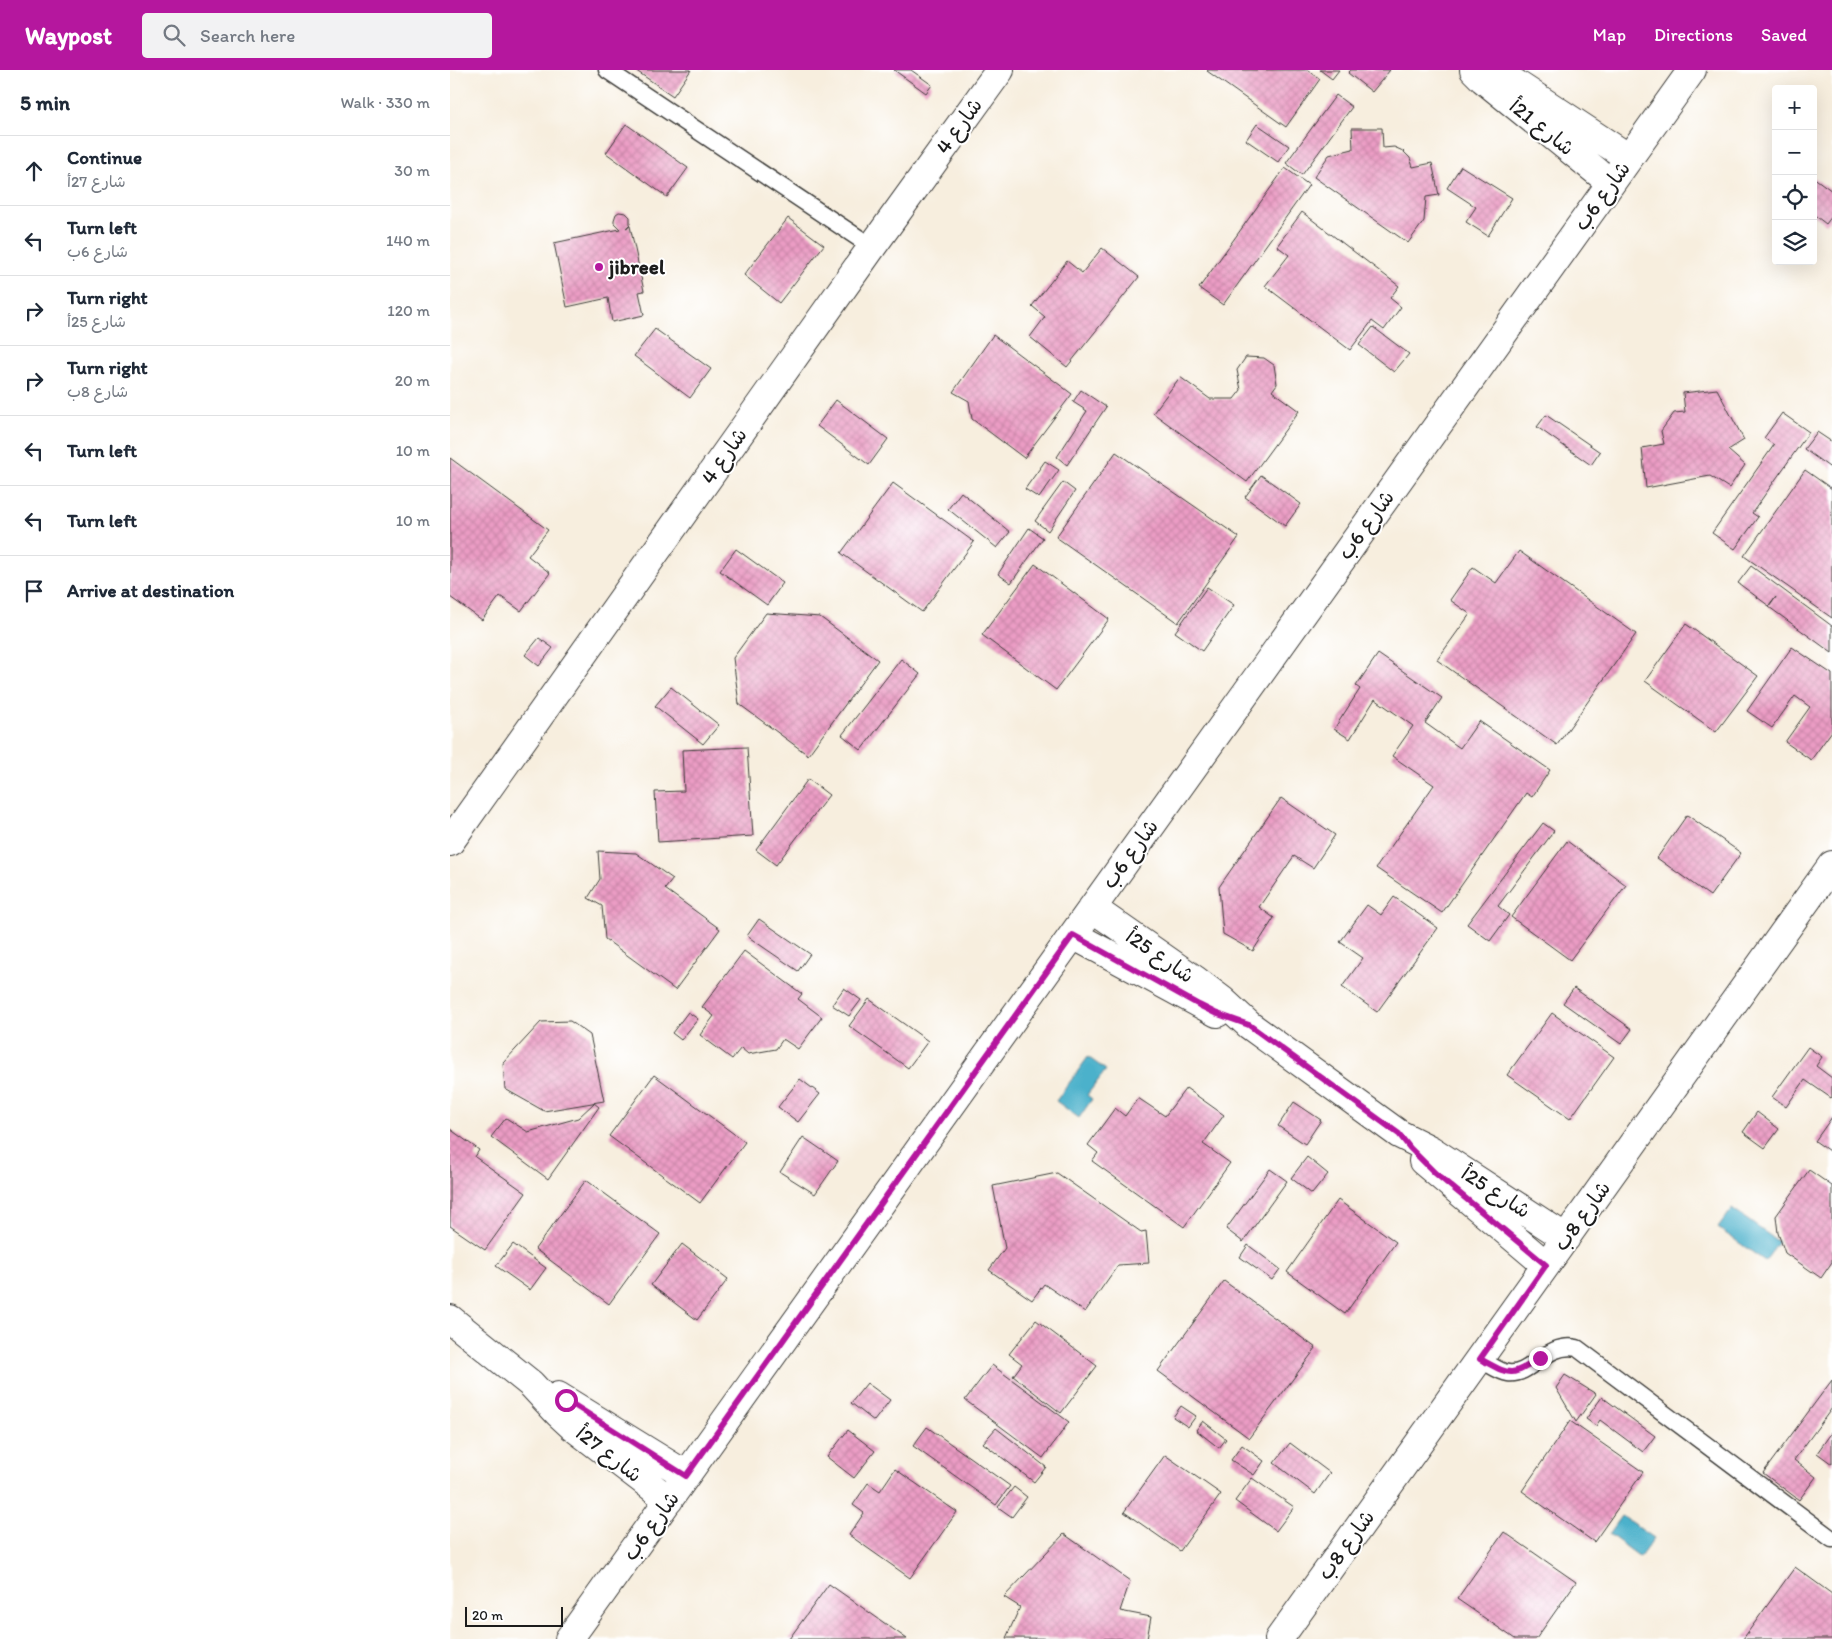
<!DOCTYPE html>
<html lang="en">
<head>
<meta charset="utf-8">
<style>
	:root { --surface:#fff; --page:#f2f2f3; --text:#1f2937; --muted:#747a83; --line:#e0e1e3; --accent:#b5179e }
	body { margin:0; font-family:Itim,"Playpen Sans Arabic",sans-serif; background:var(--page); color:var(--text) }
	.controls { position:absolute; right:15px; top:15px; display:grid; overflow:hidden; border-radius:5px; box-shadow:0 5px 20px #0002 }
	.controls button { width:45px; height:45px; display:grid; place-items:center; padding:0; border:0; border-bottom:1px solid var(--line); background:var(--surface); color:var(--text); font:25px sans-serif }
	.scale { position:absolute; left:15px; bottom:12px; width:98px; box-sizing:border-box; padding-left:5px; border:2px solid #1c1c1c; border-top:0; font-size:14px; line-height:18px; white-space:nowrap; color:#1c1c1c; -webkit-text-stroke:4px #fff; paint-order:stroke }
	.stop { position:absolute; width:15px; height:15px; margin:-11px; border:4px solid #b5179e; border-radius:50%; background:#fff }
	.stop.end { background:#b5179e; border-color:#fff; box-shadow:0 1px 5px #0008 }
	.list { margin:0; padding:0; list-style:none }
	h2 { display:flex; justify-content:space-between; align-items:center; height:65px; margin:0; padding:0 20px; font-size:21px }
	h2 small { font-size:16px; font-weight:400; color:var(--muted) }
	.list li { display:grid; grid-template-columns:32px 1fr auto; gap:15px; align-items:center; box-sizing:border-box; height:70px; padding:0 20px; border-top:1px solid var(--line) }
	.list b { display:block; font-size:19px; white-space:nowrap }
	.list p { margin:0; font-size:16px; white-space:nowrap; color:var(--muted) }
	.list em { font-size:16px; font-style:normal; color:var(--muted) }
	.icon { flex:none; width:28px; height:28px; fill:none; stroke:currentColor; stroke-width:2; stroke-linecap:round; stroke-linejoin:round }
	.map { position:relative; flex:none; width:1382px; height:1569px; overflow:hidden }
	header { display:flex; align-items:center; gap:30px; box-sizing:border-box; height:70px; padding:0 25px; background:var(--accent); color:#fff }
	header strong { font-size:24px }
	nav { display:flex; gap:28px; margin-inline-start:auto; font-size:18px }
	.search { width:350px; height:45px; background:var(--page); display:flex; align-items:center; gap:12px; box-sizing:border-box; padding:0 18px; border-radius:5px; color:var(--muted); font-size:19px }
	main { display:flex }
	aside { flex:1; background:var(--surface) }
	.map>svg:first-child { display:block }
	.water { fill:#4cb1cb; stroke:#346674 }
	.building { fill:url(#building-cross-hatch) }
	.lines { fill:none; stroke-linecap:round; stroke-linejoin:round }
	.lane-casing { stroke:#3d3c39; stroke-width:19 }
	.street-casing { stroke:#3d3c39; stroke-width:30 }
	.lane { stroke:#fff; stroke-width:16 }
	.street { stroke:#fff; stroke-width:28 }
	.route { stroke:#b5179e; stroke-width:6 }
	.poi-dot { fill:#b5179e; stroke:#fff; stroke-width:2 }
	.labels { text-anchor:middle; stroke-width:4; stroke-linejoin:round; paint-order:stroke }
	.street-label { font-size:21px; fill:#1c1c1c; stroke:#fff }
	.poi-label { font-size:21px; font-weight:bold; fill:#1c1c1c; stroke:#fff; text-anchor:start }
</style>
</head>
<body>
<header>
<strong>Waypost</strong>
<div class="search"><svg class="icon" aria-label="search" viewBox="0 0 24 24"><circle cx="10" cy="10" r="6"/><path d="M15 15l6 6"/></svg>Search here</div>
<nav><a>Map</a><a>Directions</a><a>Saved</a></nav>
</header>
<main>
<aside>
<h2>5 min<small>Walk · 330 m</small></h2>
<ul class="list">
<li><svg class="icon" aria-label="ahead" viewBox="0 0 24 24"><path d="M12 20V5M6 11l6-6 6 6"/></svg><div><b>Continue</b><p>شارع 27أ</p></div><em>30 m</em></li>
<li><svg class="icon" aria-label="left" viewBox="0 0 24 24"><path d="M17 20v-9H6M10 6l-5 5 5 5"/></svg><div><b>Turn left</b><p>شارع 6ب</p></div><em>140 m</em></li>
<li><svg class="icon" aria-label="right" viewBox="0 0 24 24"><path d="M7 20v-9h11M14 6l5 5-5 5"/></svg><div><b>Turn right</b><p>شارع 25أ</p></div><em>120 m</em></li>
<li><svg class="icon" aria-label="right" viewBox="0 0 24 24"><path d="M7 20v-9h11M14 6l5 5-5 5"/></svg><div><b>Turn right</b><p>شارع 8ب</p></div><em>20 m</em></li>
<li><svg class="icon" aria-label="left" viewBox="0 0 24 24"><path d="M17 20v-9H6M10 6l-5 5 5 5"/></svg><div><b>Turn left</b></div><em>10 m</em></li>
<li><svg class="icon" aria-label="left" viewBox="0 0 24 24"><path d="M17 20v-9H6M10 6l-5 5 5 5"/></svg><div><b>Turn left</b></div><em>10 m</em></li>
<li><svg class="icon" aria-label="arrive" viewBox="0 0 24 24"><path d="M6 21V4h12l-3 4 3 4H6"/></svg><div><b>Arrive at destination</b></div></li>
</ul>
</aside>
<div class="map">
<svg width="1382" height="1569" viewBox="0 0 1382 1569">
	<defs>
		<pattern id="building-cross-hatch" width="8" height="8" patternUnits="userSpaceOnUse" patternTransform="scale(1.25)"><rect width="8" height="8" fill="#eb9cc4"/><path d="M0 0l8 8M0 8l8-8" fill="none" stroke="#c986a8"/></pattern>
	</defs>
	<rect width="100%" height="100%" fill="#fff"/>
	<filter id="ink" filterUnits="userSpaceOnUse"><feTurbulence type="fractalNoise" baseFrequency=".02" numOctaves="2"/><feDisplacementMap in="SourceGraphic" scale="10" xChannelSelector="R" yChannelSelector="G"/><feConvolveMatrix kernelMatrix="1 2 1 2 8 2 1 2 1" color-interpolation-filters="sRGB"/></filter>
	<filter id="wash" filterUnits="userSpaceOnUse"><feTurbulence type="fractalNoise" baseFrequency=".0096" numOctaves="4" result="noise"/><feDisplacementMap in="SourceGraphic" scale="20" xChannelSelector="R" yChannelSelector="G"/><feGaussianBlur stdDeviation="1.12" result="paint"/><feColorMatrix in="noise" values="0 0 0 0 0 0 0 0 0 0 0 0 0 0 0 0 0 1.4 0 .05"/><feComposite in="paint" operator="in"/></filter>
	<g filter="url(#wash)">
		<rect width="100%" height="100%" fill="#f7eede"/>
		<!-- water -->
		<path class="water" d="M638 987 656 1000 637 1025 642 1029 629 1048 606 1031Z
			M1282 1139 1329 1172 1315 1191 1268 1158Z
			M1172 1446 1204 1468 1190 1487 1159 1464Z"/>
		<g id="blocks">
			<!-- building -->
			<path class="building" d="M185 0H241L223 26Z
				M444 0H461L482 15 476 23Z
				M758 0H858L870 9 836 57 757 1Z
				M870 0H889L882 9Z
				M901 0H940L922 22 898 3Z
				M886 25 902 37 852 105 836 93Z
				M176 54 238 98 217 127 156 83Z
				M807 54 839 76 828 92 796 70Z
				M902 58H932L933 78 944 77 953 81 960 88 963 97 982 93 989 125 976 127 974 151 958 173 864 107 879 85 903 79Z
				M1011 96 1062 128 1038 166 1016 152 1026 137 997 118Z
				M835 98 859 115 773 235 749 218Z
				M1363 107 1382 121V146L1376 154 1363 144Z
				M169 142 176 143 180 147V154L176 158 180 156 194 221 189 222 194 245 162 252 158 228 117 237 104 173 170 159 164 153V150L166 144Z
				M852 142 949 216 940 228 951 237 934 260 922 251 900 280 815 216 839 185 827 176Z
				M338 148 374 175 329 233 294 205Z
				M652 178 689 207 617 297 580 267 595 247 582 236 617 191 632 203Z
				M923 257 959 284 944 302 909 275Z
				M205 259 261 299 240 328 184 286Z
				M543 265 622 324 574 388 522 349 519 331 503 322Z
				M796 287 814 288 824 295 827 314 822 321 849 341 797 412 703 343 730 307 760 329H784L791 320 787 300Z
				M1267 319 1294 370 1278 380 1295 395 1279 418 1260 406 1196 418 1192 378 1214 374 1211 361 1224 343 1235 342 1233 323Z
				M631 320 656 337 617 395 607 387 637 341 623 332Z
				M386 330 438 369 419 395 367 356Z
				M1332 343 1359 362 1302 443 1308 447 1285 479 1262 463 1324 375 1314 368Z
				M1096 345 1150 382 1141 395 1087 357Z
				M1367 362 1382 372V399L1354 379Z
				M666 382 789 467 728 553 606 467Z
				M0 388 98 460 78 486 100 503 71 541 50 526 32 550 0 527Z
				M595 391 609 400 589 428 575 419Z
				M1355 400 1382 419V548L1294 486Z
				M811 405 851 434 835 456 795 427Z
				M613 412 625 421 598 461 585 451Z
				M443 413 524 472 472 542 391 483Z
				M511 422 560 462 547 478 498 439Z
				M579 458 593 468 561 513 548 504Z
				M286 479 333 513 317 535 270 501Z
				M1069 481 1186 564 1107 675 987 590 1020 544 1000 530 1023 497 1046 513Z
				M585 494 659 549 606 620 532 565Z
				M1301 496 1382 556V583L1319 537 1326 527 1319 536 1288 513Z
				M757 517 784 535 752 581 725 562Z
				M316 543 370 547 428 590 358 685 289 634 283 588Z
				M1236 554 1308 606 1266 662 1195 611Z
				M89 568 103 578 89 596 75 585Z
				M1342 577 1382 604V661L1361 690 1335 672 1360 637 1345 626 1322 658 1297 641Z
				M928 584 992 628 975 653 1010 678 1029 651 1100 700 1082 727 1076 723 992 843 926 798 984 715 942 686 963 656 925 629 900 669 884 659 910 619 906 616Z
				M451 589 470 604 411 680 392 665Z
				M221 617 269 655 253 674 205 636Z
				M297 677 303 766 208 772 205 722 234 721 232 680Z
				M358 709 379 725 326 795 306 780Z
				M831 728 885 765 863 798 844 786 809 837 824 848 803 881 773 864 769 817Z
				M1237 745 1291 783 1260 826 1207 788Z
				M1093 753 1104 761 1048 836 1059 845 1040 871 1017 854Z
				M1117 771 1176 815 1120 890 1061 847Z
				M148 781 186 783 223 809 215 819 270 859 225 920 155 869 152 836 138 828 150 809Z
				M944 827 988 858 927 942 892 917 913 888 890 872 917 835 931 845Z
				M309 849 360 884 348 901 297 866Z
				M294 881 352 924 348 929 372 947 348 979 333 969 326 979 298 984 291 978 282 989 250 965 264 946 252 937Z
				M394 918 411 930 399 946 382 935Z
				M1124 918 1182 959 1171 974 1113 933Z
				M419 929 478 971 458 998 399 956Z
				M238 942 248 949 231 970 222 963Z
				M1102 943 1164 987 1120 1049 1057 1005Z
				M120 951 140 965 154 1031 94 1041 55 1019 53 993 91 952Z
				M1358 977 1372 987 1366 996 1382 1008V1027L1381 1028 1355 1010 1336 1037 1322 1027Z
				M204 1005 295 1072 250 1133 159 1066Z
				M350 1009 370 1024 348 1052 328 1037Z
				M736 1018 774 1045 753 1074 780 1093 734 1157 642 1091 648 1083 638 1075 665 1038 675 1046 688 1028 715 1046Z
				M844 1032 871 1050 855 1074 828 1056Z
				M144 1033 149 1037 98 1109 41 1067 56 1048 78 1062 128 1048Z
				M1307 1042 1329 1059 1315 1078 1293 1062Z
				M1382 1047V1083L1365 1071Z
				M0 1059 29 1080 25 1087 76 1123 35 1180 0 1156Z
				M353 1067 388 1091 365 1124 330 1102Z
				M857 1087 878 1104 862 1124 841 1108Z
				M820 1099 837 1111 793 1172 776 1159Z
				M1359 1100 1382 1116V1192L1371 1208 1335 1183 1328 1163 1326 1146Z
				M607 1103 691 1162 696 1161 699 1193 668 1195 635 1242 594 1214 582 1230 539 1200 555 1178 543 1116Z
				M136 1110 210 1164 159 1234 85 1179Z
				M888 1130 946 1172 895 1244 837 1202Z
				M63 1174 96 1198 80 1220 46 1196Z
				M232 1174 278 1209 247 1250 201 1215Z
				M798 1175 830 1199 822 1210 790 1187Z
				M774 1211 866 1278 799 1368 708 1301Z
				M586 1250 647 1296 611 1343 563 1306 572 1294 559 1284Z
				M542 1295 619 1352 593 1388 515 1330Z
				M1115 1305 1146 1324 1126 1352 1106 1318Z
				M1382 1310V1338L1344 1390 1366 1407 1349 1430 1313 1403Z
				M417 1313 440 1330 424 1351 401 1333Z
				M1152 1327 1205 1366 1193 1382 1150 1350 1146 1356 1136 1349Z
				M731 1336 746 1346 738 1357 723 1347Z
				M753 1351 776 1369 769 1378 746 1360Z
				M1120 1351 1193 1402 1144 1472 1072 1421Z
				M477 1357 560 1416 546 1435 463 1376Z
				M546 1358 596 1397 584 1412 533 1373Z
				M398 1360 425 1381 404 1408 377 1387Z
				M1382 1362V1394L1367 1383Z
				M840 1373 880 1403 865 1424 824 1393Z
				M792 1375 814 1391 804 1405 781 1390Z
				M715 1385 771 1424 730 1481 674 1442Z
				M445 1399 507 1442 460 1508 399 1465 414 1443 403 1435 418 1413 430 1421Z
				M802 1408 844 1437 826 1461 785 1431Z
				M564 1417 577 1427 562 1447 548 1437Z
				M1054 1462 1126 1512 1086 1569H1065L1007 1529Z
				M614 1464 680 1511 670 1541 701 1547 697 1569 556 1568 570 1537 554 1527Z
				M1345 1497 1382 1524V1569H1293Z
				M379 1514 457 1569H339Z"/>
		</g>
	</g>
	<g filter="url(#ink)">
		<use href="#blocks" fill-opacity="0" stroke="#3d3c39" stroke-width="1"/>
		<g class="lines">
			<defs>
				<path id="lane" d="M157 0 422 177
					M1029 1289C1038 1293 1049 1302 1058 1303 1082 1306 1095 1272 1127 1278L1382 1469"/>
				<path id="street" d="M1024 0 1033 9 1161 113
					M1045 0 1179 88
					M0 772 422 177 550 0
					M642 838 744 909 773 931 799 955 949 1064 981 1080 1116 1168
					M623 865 767 943
					M973 1091 1096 1195
					M0 1249 81 1314 108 1343 122 1356 219 1430
					M108 1326 236 1405
					M119 1569 1242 0
					M829 1569 1382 795"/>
			</defs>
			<!-- lane casing -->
			<use href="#lane" class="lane-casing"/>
			<!-- street casing -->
			<use href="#street" class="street-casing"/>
			<!-- lane -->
			<use href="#lane" class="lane"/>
			<!-- street -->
			<use href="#street" class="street"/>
		</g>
	</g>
	<g class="lines" filter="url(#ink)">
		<!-- route -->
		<path class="route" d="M116 1330 236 1406 623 865 749 935 765 943 799 955 949 1064 960 1078 985 1103 1096 1195 1030 1289C1060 1305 1060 1308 1090 1288"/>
	</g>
	<!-- markers -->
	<circle class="poi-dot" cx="149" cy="197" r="5"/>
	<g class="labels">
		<!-- street labels -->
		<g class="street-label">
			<text transform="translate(509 56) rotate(-54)" y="7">شارع 4</text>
			<text transform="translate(1092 57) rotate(39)" y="7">شارع 21أ</text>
			<text transform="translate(1152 126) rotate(-54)" y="7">شارع 6ب</text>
			<text transform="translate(274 386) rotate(-55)" y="7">شارع 4</text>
			<text transform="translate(916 455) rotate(-54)" y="7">شارع 6ب</text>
			<text transform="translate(680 784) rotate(-54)" y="7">شارع 6ب</text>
			<text transform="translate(710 886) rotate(35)" y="7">شارع 25أ</text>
			<text transform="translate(1046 1122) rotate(33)" y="7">شارع 25أ</text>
			<text transform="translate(1132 1146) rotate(-54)" y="7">شارع 8ب</text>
			<text transform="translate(159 1384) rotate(38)" y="7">شارع 27أ</text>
			<text transform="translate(201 1456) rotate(-54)" y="7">شارع 6ب</text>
			<text transform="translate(896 1475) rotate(-54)" y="7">شارع 8ب</text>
		</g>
		<!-- poi labels -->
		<g class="poi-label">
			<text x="159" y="204">jibreel</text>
		</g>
	</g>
</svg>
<div class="controls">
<button>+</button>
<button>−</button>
<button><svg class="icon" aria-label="locate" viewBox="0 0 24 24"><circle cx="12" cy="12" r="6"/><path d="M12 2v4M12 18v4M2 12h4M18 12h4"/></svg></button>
<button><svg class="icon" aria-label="layers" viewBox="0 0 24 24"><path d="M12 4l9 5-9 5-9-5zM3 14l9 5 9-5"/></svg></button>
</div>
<div class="scale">20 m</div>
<div class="stop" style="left:116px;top:1330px"></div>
<div class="stop end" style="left:1090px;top:1288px"></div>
</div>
</main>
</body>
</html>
